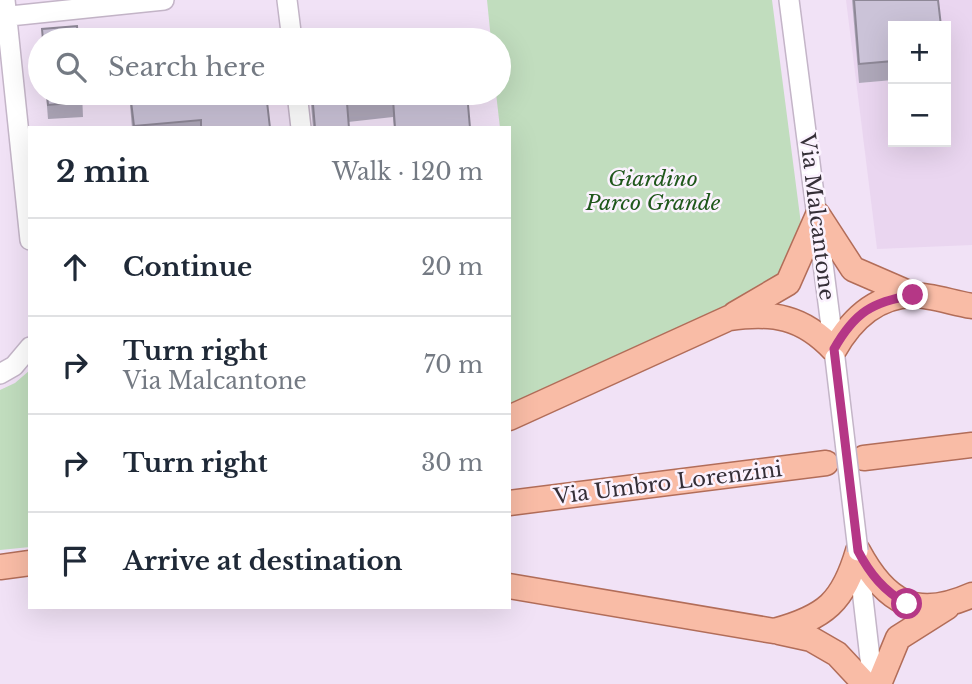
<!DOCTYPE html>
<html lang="en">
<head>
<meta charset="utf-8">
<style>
	:root { --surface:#fff; --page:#f2f2f3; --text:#1f2937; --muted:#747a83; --line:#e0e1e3 }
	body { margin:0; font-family:"Libre Baskerville",serif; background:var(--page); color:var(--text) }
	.controls { position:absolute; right:21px; top:21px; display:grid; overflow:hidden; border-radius:0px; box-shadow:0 7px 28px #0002 }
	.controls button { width:63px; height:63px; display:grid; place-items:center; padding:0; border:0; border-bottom:2px solid var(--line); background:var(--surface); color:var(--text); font:35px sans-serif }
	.stop { position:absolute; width:21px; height:21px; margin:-16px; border:5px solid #b53786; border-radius:50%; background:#fff }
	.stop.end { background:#b53786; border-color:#fff; box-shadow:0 2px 7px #0008 }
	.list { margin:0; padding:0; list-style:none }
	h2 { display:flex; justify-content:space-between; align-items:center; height:91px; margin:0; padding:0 28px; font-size:30px }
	h2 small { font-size:23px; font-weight:400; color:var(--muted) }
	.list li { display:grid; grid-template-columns:46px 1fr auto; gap:21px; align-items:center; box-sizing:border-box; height:98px; padding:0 28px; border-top:2px solid var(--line) }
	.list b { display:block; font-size:26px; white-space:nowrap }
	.list p { margin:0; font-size:23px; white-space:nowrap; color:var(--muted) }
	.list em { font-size:23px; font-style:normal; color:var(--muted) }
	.icon { flex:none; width:38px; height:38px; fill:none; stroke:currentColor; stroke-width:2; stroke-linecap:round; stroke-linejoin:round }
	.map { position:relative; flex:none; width:972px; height:684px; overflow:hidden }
	.search { position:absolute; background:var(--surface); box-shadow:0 7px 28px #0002; left:28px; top:28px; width:483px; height:77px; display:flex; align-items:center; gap:18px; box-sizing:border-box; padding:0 24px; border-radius:38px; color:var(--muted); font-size:26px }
	.panel { position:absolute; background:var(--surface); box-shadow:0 7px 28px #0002; left:28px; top:126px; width:483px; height:483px; border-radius:0px }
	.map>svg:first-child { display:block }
	.built { fill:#ead6f0 }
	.green { fill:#c1ddbe }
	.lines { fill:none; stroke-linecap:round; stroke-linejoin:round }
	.minor-casing { stroke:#c4b5c8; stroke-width:22 }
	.major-casing { stroke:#b26d59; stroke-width:27 }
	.minor { stroke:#fff; stroke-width:19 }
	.major { stroke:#f9bca6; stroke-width:24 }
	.minor-bridge-casing { stroke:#c4b5c8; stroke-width:22; stroke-linecap:butt }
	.minor-bridge { stroke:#fff; stroke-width:19 }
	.wall { fill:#afa8ba }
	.building { fill:#cbc3d8; stroke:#8e8897; stroke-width:2 }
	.route { stroke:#b53786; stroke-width:9 }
	.labels { text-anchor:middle; stroke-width:5; stroke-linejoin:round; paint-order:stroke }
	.park-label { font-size:21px; font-style:italic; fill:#1f571b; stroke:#fbf2fe }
	.street-label { font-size:21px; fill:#352f37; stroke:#fbf2fe }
</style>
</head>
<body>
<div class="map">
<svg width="972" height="684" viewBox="0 0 972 684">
	<rect width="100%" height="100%" fill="#f1e2f6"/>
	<!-- built -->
	<path class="built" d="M846 0H852L860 83 893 80V142H946V26H939L937 0H972V245L877 249Z"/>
	<!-- green -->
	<path class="green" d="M487 0H772L801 224 776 281 750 304 509 412V128H500L496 93H499V40H491Z
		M30 370V547L0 550V390L15 383Z"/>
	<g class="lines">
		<defs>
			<path id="minor" d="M5 0 30 240
				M287 0 292 40
				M789 0 835 357
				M0 17 164 0
				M297 93 301 128
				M0 374 14 366 30 347
				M858 555 873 684"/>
			<path id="major" d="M818 215 853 269 913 295
				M735 314 788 283 818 215
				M509 418 729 318C773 312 802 316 834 350 851 320 876 296 912 295 931 295 953 303 972 306
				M864 458 972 445
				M509 503 826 463
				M858 551C886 603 916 620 972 595
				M0 567 30 563
				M509 586 774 631C826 617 843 602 858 551
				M779 632 811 639 837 654 865 684
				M879 684 898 638 947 607"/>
		</defs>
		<!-- minor casing -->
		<use href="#minor" class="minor-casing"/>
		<!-- major casing -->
		<use href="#major" class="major-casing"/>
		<!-- minor -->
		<use href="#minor" class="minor"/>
		<!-- major -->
		<use href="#major" class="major"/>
		<defs>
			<path id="minor-bridge" d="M835 358 858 551"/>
		</defs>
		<!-- minor-bridge casing -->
		<use href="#minor-bridge" class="minor-bridge-casing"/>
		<!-- minor-bridge -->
		<use href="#minor-bridge" class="minor-bridge"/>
	</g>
	<!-- wall -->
	<path class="wall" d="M852 0H938L893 26V80L859 83Z
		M46 93H82L83 117 48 119Z
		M129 93H266L270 128H132Z
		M310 93H467L470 128H394L393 117 348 122 349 128H313Z"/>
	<!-- building -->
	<path class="building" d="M854 0H938L941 26H893V61L859 64Z
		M77 26 78 40H43L42 29Z
		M461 29 462 40H345Z
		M261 36V40H222Z
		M47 93H82L83 102 48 105Z
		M130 93H266L270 128H201V120L134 126Z
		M312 93H467L470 128H395L393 99 347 103 349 128H315Z"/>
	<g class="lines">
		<!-- route -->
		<path class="route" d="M907 604C884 591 870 574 858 551L834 349C855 312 872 302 913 295"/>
	</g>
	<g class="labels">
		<!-- park labels -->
		<g class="park-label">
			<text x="653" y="186">Giardino<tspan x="653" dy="24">Parco Grande</tspan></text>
		</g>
		<!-- street labels -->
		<g class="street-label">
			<text transform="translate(817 217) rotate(83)" y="7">Via Malcantone</text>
			<text transform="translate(668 483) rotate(-7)" y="7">Via Umbro Lorenzini</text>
		</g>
	</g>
</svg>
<div class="controls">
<button>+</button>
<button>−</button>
</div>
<div class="stop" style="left:907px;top:604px"></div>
<div class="stop end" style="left:913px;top:295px"></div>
<div class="search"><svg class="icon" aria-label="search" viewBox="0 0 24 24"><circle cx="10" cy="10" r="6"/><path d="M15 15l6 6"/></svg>Search here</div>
<section class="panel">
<h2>2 min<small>Walk · 120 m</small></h2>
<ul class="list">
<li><svg class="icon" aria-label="ahead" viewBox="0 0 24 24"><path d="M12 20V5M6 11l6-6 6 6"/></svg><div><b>Continue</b></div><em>20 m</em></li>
<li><svg class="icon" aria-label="right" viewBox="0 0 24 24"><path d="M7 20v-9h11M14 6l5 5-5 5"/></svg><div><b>Turn right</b><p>Via Malcantone</p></div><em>70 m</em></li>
<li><svg class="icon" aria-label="right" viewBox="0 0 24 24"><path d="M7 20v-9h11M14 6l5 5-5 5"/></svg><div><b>Turn right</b></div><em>30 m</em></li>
<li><svg class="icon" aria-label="arrive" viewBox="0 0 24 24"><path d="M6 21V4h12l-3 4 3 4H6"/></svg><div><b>Arrive at destination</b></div></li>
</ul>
</section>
</div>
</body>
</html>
